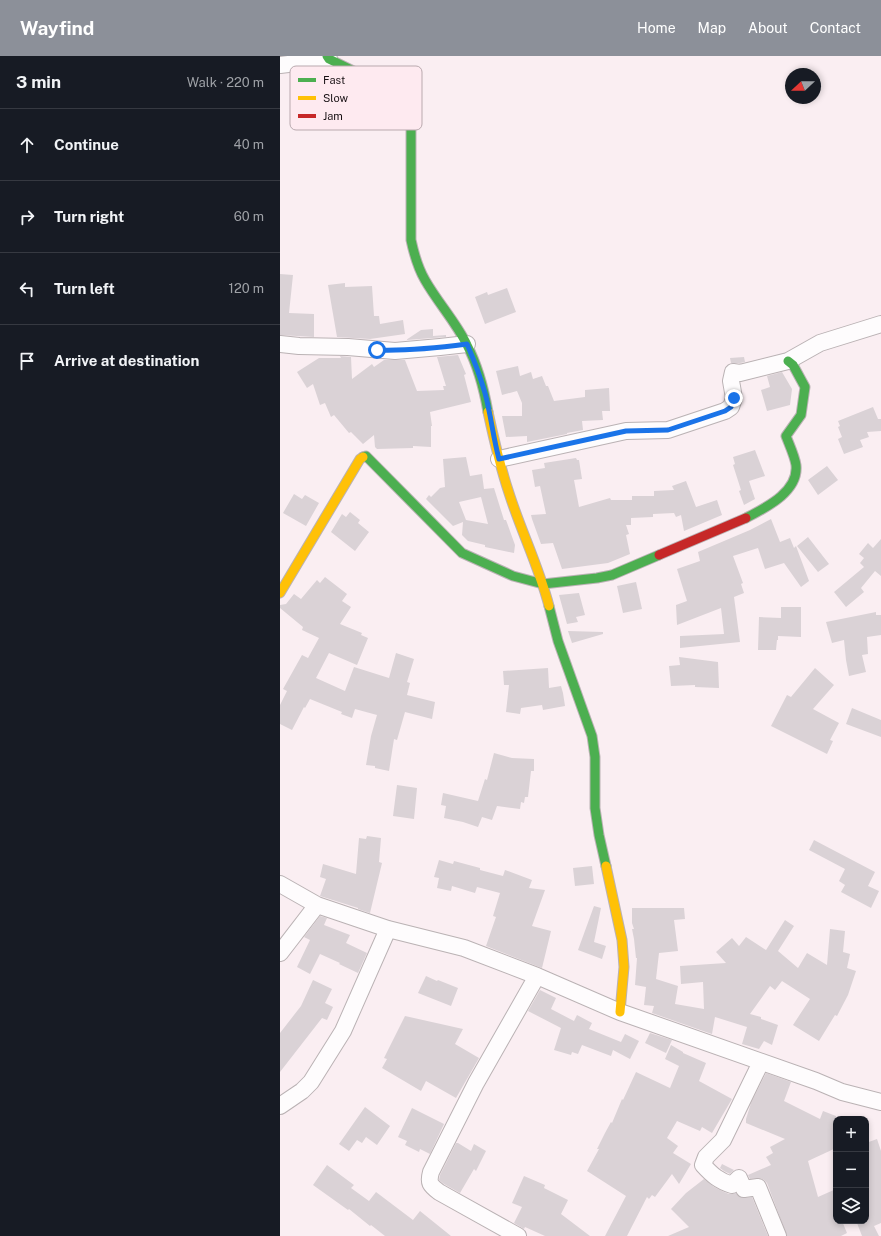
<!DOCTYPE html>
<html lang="en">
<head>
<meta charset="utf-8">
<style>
	:root { --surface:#171b24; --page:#242831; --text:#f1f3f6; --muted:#9ea1a6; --line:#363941; --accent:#8c9099 }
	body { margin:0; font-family:"Public Sans",sans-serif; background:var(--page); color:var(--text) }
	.controls { position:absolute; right:12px; bottom:12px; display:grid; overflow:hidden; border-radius:8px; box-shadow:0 2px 6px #0003 }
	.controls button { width:36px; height:36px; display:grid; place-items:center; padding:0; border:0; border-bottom:1px solid var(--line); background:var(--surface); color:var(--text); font:20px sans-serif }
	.compass { position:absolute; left:505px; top:12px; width:36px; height:36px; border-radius:50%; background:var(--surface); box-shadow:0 2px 6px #0003; rotate:248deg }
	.stop { position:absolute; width:12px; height:12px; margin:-9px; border:3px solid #1a73e8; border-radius:50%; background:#fff }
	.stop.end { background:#1a73e8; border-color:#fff; box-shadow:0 1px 4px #0008 }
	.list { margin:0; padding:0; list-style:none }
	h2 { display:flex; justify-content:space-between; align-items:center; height:52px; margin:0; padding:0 16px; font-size:17px }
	h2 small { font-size:13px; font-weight:400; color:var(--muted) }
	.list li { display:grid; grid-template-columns:26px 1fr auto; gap:12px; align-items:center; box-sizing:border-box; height:72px; padding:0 16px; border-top:1px solid var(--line) }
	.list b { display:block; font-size:15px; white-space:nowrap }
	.list em { font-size:13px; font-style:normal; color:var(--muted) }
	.icon { flex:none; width:22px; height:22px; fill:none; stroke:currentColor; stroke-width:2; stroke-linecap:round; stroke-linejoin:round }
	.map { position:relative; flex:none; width:601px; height:1180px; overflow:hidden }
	header { display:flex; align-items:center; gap:24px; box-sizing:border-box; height:56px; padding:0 20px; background:var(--accent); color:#fff }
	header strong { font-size:19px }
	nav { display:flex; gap:22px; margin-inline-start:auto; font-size:14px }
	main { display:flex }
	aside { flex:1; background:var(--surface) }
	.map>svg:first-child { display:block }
	.building { fill:#dad2d6; fill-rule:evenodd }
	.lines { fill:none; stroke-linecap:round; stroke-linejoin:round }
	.street-casing { stroke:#bab2b4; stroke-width:18 }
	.fast-casing { stroke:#bab2b4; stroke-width:11 }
	.slow-casing { stroke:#bab2b4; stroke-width:11 }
	.jam-casing { stroke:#bab2b4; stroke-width:11 }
	.street { stroke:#fefcfd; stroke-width:16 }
	.fast { stroke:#4caf50; stroke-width:9 }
	.slow { stroke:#ffc107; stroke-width:9 }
	.jam { stroke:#c62828; stroke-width:9 }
	.route { stroke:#1a73e8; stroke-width:5 }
	.key { fill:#feeaf0; stroke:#b9a9ae; stroke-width:1 }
	.key-label { font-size:11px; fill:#191215 }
</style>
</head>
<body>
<header>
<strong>Wayfind</strong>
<nav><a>Home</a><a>Map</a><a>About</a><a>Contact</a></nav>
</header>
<main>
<aside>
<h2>3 min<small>Walk · 220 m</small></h2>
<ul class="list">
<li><svg class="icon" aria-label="ahead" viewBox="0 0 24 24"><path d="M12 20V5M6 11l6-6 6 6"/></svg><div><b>Continue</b></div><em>40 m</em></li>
<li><svg class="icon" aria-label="right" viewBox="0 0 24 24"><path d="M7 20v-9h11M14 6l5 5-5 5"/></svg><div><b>Turn right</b></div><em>60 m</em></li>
<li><svg class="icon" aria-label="left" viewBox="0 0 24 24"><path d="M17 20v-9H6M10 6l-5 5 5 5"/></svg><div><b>Turn left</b></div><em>120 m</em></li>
<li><svg class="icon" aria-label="arrive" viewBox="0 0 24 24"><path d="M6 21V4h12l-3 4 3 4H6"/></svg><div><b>Arrive at destination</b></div></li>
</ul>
</aside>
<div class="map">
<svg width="601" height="1180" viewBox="0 0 601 1180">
	<rect width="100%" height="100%" fill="#faeef2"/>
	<!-- building -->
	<path class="building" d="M0 218 13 219 9 257 34 258V281L0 279Z
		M65 227V231L92 230 94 260H99L100 268 123 264 125 278 90 283 57 281 48 229Z
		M227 232 236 256 205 268 195 241 207 236 208 239Z
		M153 273V280L166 279V281L126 284 141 274Z
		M178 299 186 318 184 319 191 346 150 356 152 370H151V391L133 390V392L97 393 95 391 94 379 83 388 71 376 69 377 54 359 51 361 45 347 40 349 33 328 27 332 17 316 39 302H61L60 300 71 301 72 323 92 308 94 311 104 304H125L137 335 164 334 163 330H166L157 301Z
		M464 301 465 306 460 307H451L450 302Z
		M238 310 240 320 251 316 253 323 262 320 266 330H268L274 345 305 341V334L329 332 330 355H322L323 364 302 365 303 374 287 377V378L247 386V380L226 381 222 360H242V347L237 335 222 339 216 315Z
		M502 316 512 333 510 349 487 355 481 334 490 331 487 320Z
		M593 351 598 363H601V375L587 376 589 381 580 384 583 391 564 398 558 383 562 381 558 371 560 370 558 365Z
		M475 394 485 420 469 425 475 443 464 449 459 435 461 434 453 409 455 408 453 401Z
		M186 401 190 420 202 418 204 433 214 432 224 464H226L235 489 234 497 205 491V489L188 485 182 479 183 466 173 470 146 443 149 439 151 441 160 432 165 431 163 403ZM201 441 208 468 186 464 179 446Z
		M296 402 297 404H299L302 423 294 424 299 451 330 442 331 444H352V440H374V435L394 434 392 430 406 425 416 451 437 444 442 459 404 475 401 459 396 461 394 457 373 458V461L351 462V469H346L349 478 346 479 350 498 328 507 282 513 273 487 261 488 252 463 251 459 266 458 260 430 255 431 252 414 265 412 264 407Z
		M547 410 558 424 538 439 528 424Z
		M14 438 22 443 25 439 39 447 26 470 3 457Z
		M70 456 80 464 78 467 89 476 75 495 51 476 62 458 66 461Z
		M491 463 500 486 510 482 514 492 516 490 529 525 521 531 504 507 485 513 478 492 453 500 463 527 461 528 464 537 454 541 460 586 400 592V580L444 578 441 552 397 569 396 549 407 545 397 513 420 505 418 496 470 474Z
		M528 481 549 508 538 516 517 490Z
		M601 483V520L595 515 581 532 584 536 566 551 554 536 584 511 580 507 584 502 579 498 588 487 593 492Z
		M45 521 67 538 62 545 71 551 60 568 82 577 81 579 88 582 77 609 49 597 36 622 65 635 74 611 109 622 116 597 134 603 127 626 130 627 127 639 155 646 152 663 125 656 117 684 114 683 109 715 95 712V710L86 709 91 680 97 659 75 653 72 662 61 658 62 656 30 643 25 652 24 651 12 674 0 668V649L7 635 3 633 22 599 28 602 39 582 22 574 23 571 0 552V549L6 548 14 538 21 543 37 524 40 527Z
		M356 526 362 553 343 557 337 530Z
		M299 537 305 559 296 561 298 566 287 568 279 539Z
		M501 551H521V581L498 580V584H497L496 594H478L479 561 501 562Z
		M596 556V559H601V579L587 581 588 598 582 599 586 616 569 620 566 604 564 584 552 587 546 566Z
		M288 575 323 576V578L292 587Z
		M399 601 438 606 439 632 415 631V629L391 630 389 610 400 609Z
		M268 612 269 632 281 630 283 637 285 650 263 654 262 649 241 652 240 658 226 656 229 629H224L223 615Z
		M535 612 554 629 533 653 559 667 550 684 553 685 547 698 491 670 507 639 511 641Z
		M572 652 601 664V681L566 668Z
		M214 697 232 702 254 703V715H251L248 741H245L244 747 241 746 240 753 217 750 212 764 202 761 198 771 183 766 164 762 166 750 161 749 163 737 198 745 205 723 207 724Z
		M117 729 137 732 134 763 113 760Z
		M87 780 101 782 99 806 102 807 90 857 78 853V852L40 840 46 823 40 821 43 808 76 818 79 782 86 783Z
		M534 784 595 816 588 830 599 835 591 852 561 836 565 829 559 825 565 813 529 794Z
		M159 804 173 808 174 805 200 812V814L223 820 225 814 252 824 249 832 265 834 252 870 271 875 262 912 206 890 216 861 213 860 220 837 197 831 195 837 172 830 171 835 157 832 159 822 154 821Z
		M312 810 314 828 295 830 293 812Z
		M314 850 321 852 314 886 326 890 322 903 298 894Z
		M352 852H404L405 863 394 864 398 895 379 897 376 923 398 930 395 948 424 953 423 926 401 928 400 910 446 907 436 896 452 882 459 890 466 881 486 894 505 864 514 870 498 895 518 912 527 897 547 909 550 873 565 875 563 896 570 898 567 912 576 915 568 939 557 960 555 959 539 985 513 969 530 943 502 925 495 934 490 930 470 958 481 961V963L498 969 492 989 484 985 479 993 462 988 467 971 435 961 432 978 426 976 372 957 374 950 364 949 366 931 355 929 357 902H356L354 883 352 873H354L352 867Z
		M40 860 47 862 44 869 70 879 66 887 87 897 78 917 59 908 60 907 40 898 30 918 17 911 30 884 24 881Z
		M146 920 157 925 158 924 178 932 171 950 138 937Z
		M33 924 52 933 45 947 53 951 47 964 42 962 0 1016V977L21 950Z
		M260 934 276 942 271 953 294 965 297 959 312 967 309 973 341 986 345 978 359 985 350 1003 333 994 331 1000 302 989 298 998 292 996 291 999 274 994 281 972 248 955Z
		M125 960 183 973 175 988 199 1002 176 1042 146 1025 141 1035 102 1012 107 1003 104 1002Z
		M370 977 392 984 386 997 365 987Z
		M391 989 403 996V997L426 1007 419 1025 452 1043 432 1077 422 1071 420 1075 397 1065 387 1082 398 1090 393 1097 411 1108 399 1128 392 1118 375 1141 372 1139 369 1143 367 1141 347 1180H325L346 1140 307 1115 319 1093H317L325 1077 331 1066 332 1067 342 1043 343 1044 356 1016 390 1032 399 1010 385 1003Z
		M486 1017 511 1026 504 1045 540 1063 543 1055 556 1060V1092L528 1105 538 1141 556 1133V1165H562L567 1177 561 1180H507L487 1127 484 1124 480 1122 470 1123 468 1119 491 1109 486 1101 493 1097 490 1091 505 1083 466 1067V1063L471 1047Z
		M85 1051 110 1070 97 1089 86 1081 82 1087 77 1084 69 1095 59 1088Z
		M132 1052 164 1068 150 1098 140 1093 139 1096 125 1089 127 1085 118 1081Z
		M597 1083 601 1095V1167L594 1170 599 1180H582L577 1167 581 1165H586V1087Z
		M176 1087H178L191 1095 194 1088 206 1095 196 1115 194 1113 180 1137 164 1128 159 1124 160 1119Z
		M442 1108 454 1114 450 1118 444 1115 440 1112Z
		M47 1109 74 1129 71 1132 89 1145 96 1136 133 1164 140 1155 171 1180H105L91 1169 90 1170 69 1153 68 1154 33 1129Z
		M244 1120 265 1129 264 1132 288 1144 281 1158 310 1180H265L245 1171 244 1173 234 1167 242 1151 232 1147Z
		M424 1123 434 1131 444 1136 449 1138 456 1137 460 1141 465 1142 472 1141 488 1180H388L409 1171 391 1153 406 1137Z"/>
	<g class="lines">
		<defs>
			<path id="street" d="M0 9 49 3
				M0 288 19 290 68 291 115 295 160 291 187 288
				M219 403 346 375 388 374 445 355 451 351 454 342 451 325 453 316 460 317 508 305 540 287 601 268
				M0 828 37 849 108 873 184 892 257 920 340 956 536 1025 562 1036 601 1046
				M0 897 37 849
				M481 1006 443 1084 426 1101 423 1109C432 1119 439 1125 452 1129L459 1122 464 1133 478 1131 498 1180
				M0 1050 22 1035 31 1026 63 975 108 873
				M238 1180 159 1136C150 1129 148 1127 151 1116L196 1027 257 920"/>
			<path id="fast" d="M47 0 49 3 108 32 131 71V184C134 198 138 212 145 224 158 247 176 266 187 289 198 310 204 333 208 356
				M83 401 86 400 182 497 233 520 263 528 317 522 332 519 379 499
				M466 462C485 452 519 436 516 409 515 401 509 388 506 380L521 359 525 331 513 309 508 305
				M269 550 278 585 312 680 315 701V752L319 779 326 810"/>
			<path id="slow" d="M208 356C214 384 220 410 229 437 241 475 259 511 269 550
				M0 537 80 403 83 401
				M326 810 342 884 344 911 340 956"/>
			<path id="jam" d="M379 499 466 462"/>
		</defs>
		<!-- street casing -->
		<use href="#street" class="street-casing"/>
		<!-- fast casing -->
		<use href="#fast" class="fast-casing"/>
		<!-- slow casing -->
		<use href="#slow" class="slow-casing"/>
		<!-- jam casing -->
		<use href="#jam" class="jam-casing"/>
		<!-- street -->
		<use href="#street" class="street"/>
		<!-- fast -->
		<use href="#fast" class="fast"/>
		<!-- slow -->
		<use href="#slow" class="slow"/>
		<!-- jam -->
		<use href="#jam" class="jam"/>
	</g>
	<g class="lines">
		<!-- route -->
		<path class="route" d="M97 294C127 295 157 292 187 288 194 304 200 320 205 337 211 359 213 381 219 403L346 375 388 374 445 355 451 351 454 342"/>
	</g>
	<!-- legend -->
	<rect x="10" y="10" width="132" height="64" rx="6" class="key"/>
	<rect x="18" y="22" width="18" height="4" fill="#4caf50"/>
	<rect x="18" y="40" width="18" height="4" fill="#ffc107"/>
	<rect x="18" y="58" width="18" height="4" fill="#c62828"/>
	<g class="key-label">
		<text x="43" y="28">Fast</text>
		<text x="43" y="46">Slow</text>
		<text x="43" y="64">Jam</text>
	</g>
</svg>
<div class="controls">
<button>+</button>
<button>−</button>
<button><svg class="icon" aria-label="layers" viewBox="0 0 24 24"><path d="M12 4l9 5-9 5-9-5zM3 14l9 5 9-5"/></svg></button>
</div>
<svg class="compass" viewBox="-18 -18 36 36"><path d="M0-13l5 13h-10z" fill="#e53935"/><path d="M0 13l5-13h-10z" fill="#9ea1a6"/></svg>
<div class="stop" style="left:97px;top:294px"></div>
<div class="stop end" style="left:454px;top:342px"></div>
</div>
</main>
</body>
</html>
